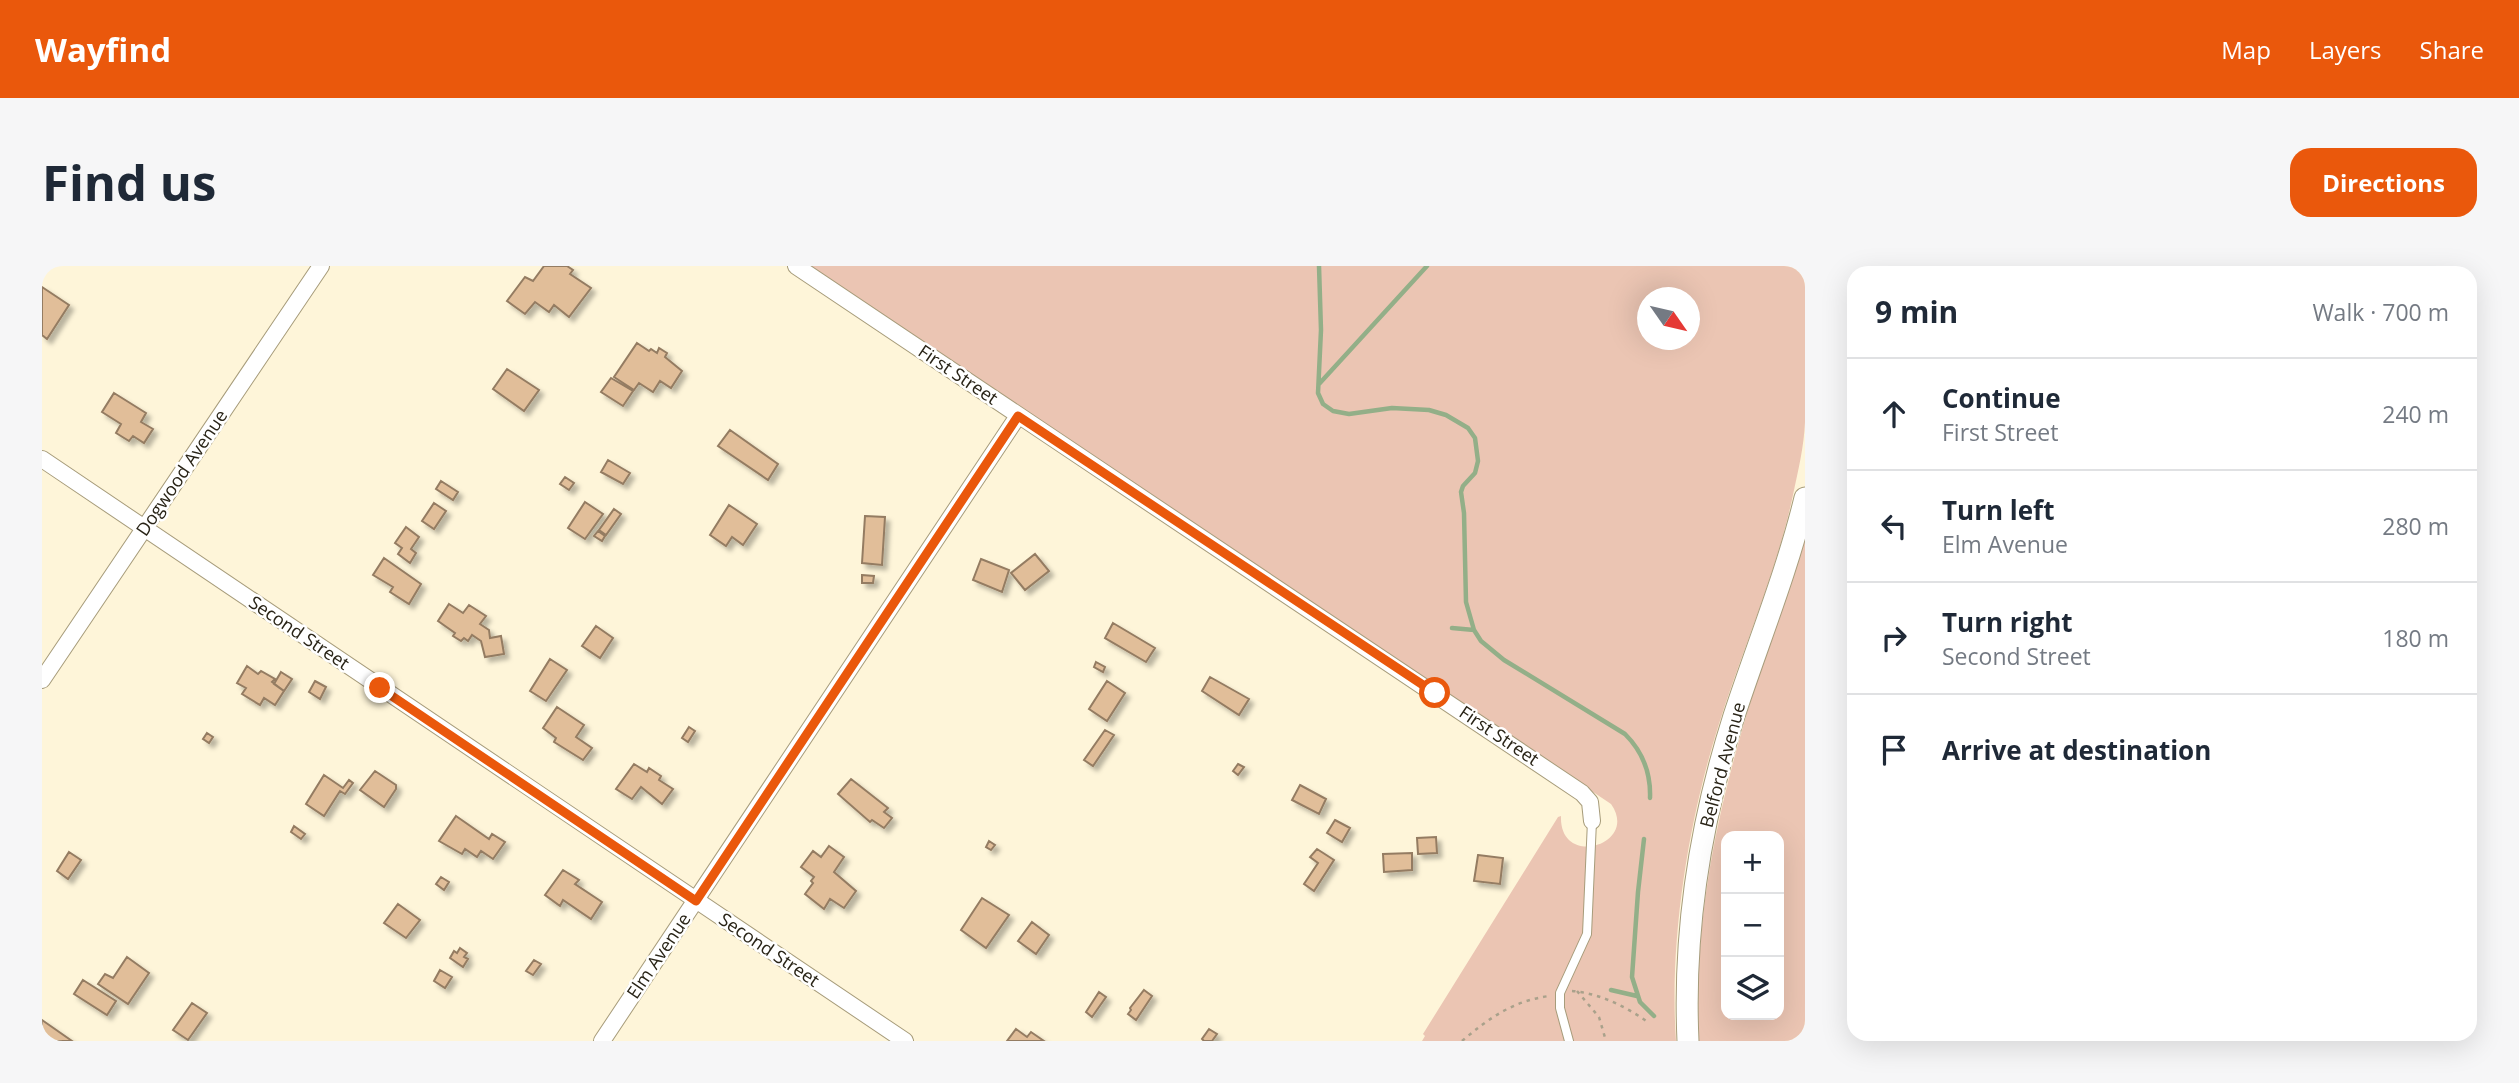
<!DOCTYPE html>
<html lang="en">
<head>
<meta charset="utf-8">
<style>
	:root { --surface:#fff; --page:#f6f6f7; --text:#1f2937; --muted:#747a83; --line:#e0e1e3; --accent:#ea580c }
	body { margin:0; font-family:"Open Sans",sans-serif; background:var(--page); color:var(--text) }
	.controls { position:absolute; right:21px; bottom:21px; display:grid; overflow:hidden; border-radius:14px; box-shadow:0 7px 28px #0002 }
	.controls button { width:63px; height:63px; display:grid; place-items:center; padding:0; border:0; border-bottom:2px solid var(--line); background:var(--surface); color:var(--text); font:35px sans-serif }
	.compass { position:absolute; left:1595px; top:21px; width:63px; height:63px; border-radius:50%; background:var(--surface); box-shadow:0 7px 28px #0002; rotate:124deg }
	.stop { position:absolute; width:21px; height:21px; margin:-16px; border:5px solid #ea580c; border-radius:50%; background:#fff }
	.stop.end { background:#ea580c; border-color:#fff; box-shadow:0 2px 7px #0008 }
	.list { margin:0; padding:0; list-style:none }
	h2 { display:flex; justify-content:space-between; align-items:center; height:91px; margin:0; padding:0 28px; font-size:30px }
	h2 small { font-size:23px; font-weight:400; color:var(--muted) }
	.list li { display:grid; grid-template-columns:46px 1fr auto; gap:21px; align-items:center; box-sizing:border-box; height:112px; padding:0 28px; border-top:2px solid var(--line) }
	.list b { display:block; font-size:26px; white-space:nowrap }
	.list p { margin:0; font-size:23px; white-space:nowrap; color:var(--muted) }
	.list em { font-size:23px; font-style:normal; color:var(--muted) }
	.icon { flex:none; width:38px; height:38px; fill:none; stroke:currentColor; stroke-width:2; stroke-linecap:round; stroke-linejoin:round }
	.map { position:relative; flex:none; width:1763px; height:775px; overflow:hidden; border-radius:21px }
	header { display:flex; align-items:center; gap:42px; box-sizing:border-box; height:98px; padding:0 35px; background:var(--accent); color:#fff }
	header strong { font-size:33px }
	nav { display:flex; gap:38px; margin-inline-start:auto; font-size:24px }
	.intro { display:flex; align-items:center; justify-content:space-between; box-sizing:border-box; height:168px; padding:0 42px }
	h1 { margin:0; font-size:49px }
	.button { padding:18px 32px; border-radius:21px; background:var(--accent); color:#fff; font-size:24px; font-weight:700 }
	main { display:flex; gap:42px; padding:0 42px }
	aside { flex:1; background:var(--surface); border-radius:21px; box-shadow:0 7px 28px #0002 }
	.map>svg:first-child { display:block }
	.green { fill:#ebc5b3; fill-rule:evenodd }
	.lines { fill:none; stroke-linecap:round; stroke-linejoin:round }
	.stream { stroke:#93af88; stroke-width:4.5 }
	.building { fill:#e1be99; stroke:#947c62; stroke-width:2; filter:url(#shadow) }
	.lane-casing { stroke:#a79c7b; stroke-width:10 }
	.street-casing { stroke:#a79c7b; stroke-width:18 }
	.secondary-casing { stroke:#a79c7b; stroke-width:23 }
	.path { stroke:#a9a18b; stroke-width:2.5; stroke-dasharray:3.5 5; stroke-linecap:butt }
	.lane { stroke:#fff; stroke-width:8 }
	.street { stroke:#fff; stroke-width:16 }
	.secondary { stroke:#fff; stroke-width:21 }
	.route { stroke:#ea580c; stroke-width:9 }
	.labels { text-anchor:middle; stroke-width:5; stroke-linejoin:round; paint-order:stroke }
	.street-label { font-size:18px; fill:#292417; stroke:#fff }
</style>
</head>
<body>
<header>
<strong>Wayfind</strong>
<nav><a>Map</a><a>Layers</a><a>Share</a></nav>
</header>
<div class="intro"><h1>Find us</h1><a class="button">Directions</a></div>
<main>
<div class="map">
<svg width="1763" height="775" viewBox="0 0 1763 775">
	<defs>
		<filter id="shadow"><feDropShadow dx="4.5" dy="4.5" stdDeviation="2" flood-color="#0004"/></filter>
	</defs>
	<rect width="100%" height="100%" fill="#fef5d9"/>
	<!-- green -->
	<path class="green" d="M768 0H1760L1763 18C1763 64 1763 111 1763 156 1762 181 1756 205 1751 229 1734 309 1700 384 1676 461 1646 557 1627 675 1634 775H1380L1383 770 1381 768 1516 551 1519 550C1517 603 1598 579 1569 538ZM1605 32H1647V74H1605Z
		M1763 270V775H1657C1648 595 1707 437 1763 270ZM1684 570H1737V749H1684Z"/>
	<g class="lines">
		<!-- stream -->
		<path class="stream" d="M1277 0 1279 64 1276 127 1281 138 1291 145 1307 148 1350 142 1387 144 1404 149 1426 162 1433 172 1436 195 1433 207 1421 220 1419 226 1422 247 1424 336 1432 364 1439 375 1462 394 1583 468C1600 485 1609 506 1608 532
			M1277 118 1385 0
			M1410 362 1432 364
			M1602 573 1596 626 1590 711 1598 736 1612 750
			M1569 724 1595 730"/>
	</g>
	<!-- building -->
	<path class="building" d="M502 0H525L531 4 528 8 549 22 527 51 512 39 507 46 493 36 483 48 465 35 483 11 491 15Z
		M0 21 27 39 5 73 0 69Z
		M595 77 607 85 609 83 615 87 617 82 625 87 623 91 640 105 629 122 618 115 611 126 597 117 592 124 572 111Z
		M465 103 497 124 482 145 451 123Z
		M569 112 591 125 581 140 559 126Z
		M72 127 104 147 99 156 111 163 102 177 91 170 87 175 74 167 79 158 60 146Z
		M688 164 736 198 726 214 676 180Z
		M566 194 588 207 581 218 559 206Z
		M523 211 532 217 527 224 518 218Z
		M399 215 416 226 411 234 394 223Z
		M543 236 561 248 543 273 526 262Z
		M392 237 404 245 392 263 380 255Z
		M687 239 715 258 701 279 690 271 684 280 668 269Z
		M572 243 579 248 564 269 557 264Z
		M823 250 843 251 840 299 820 297Z
		M364 261 377 271 369 283 374 287 368 297 356 288 360 282 353 277Z
		M556 265 563 270 560 275 552 270Z
		M993 288 1007 305 983 324 969 307Z
		M342 292 379 318 367 338 348 326 351 321 331 309Z
		M939 293 967 304 960 326 931 314Z
		M820 309 832 310 831 317H820Z
		M407 338 421 347 427 339 444 350 438 358 447 364 448 372 459 370 462 388 443 391 439 375 430 369 426 375 422 372 419 375 411 370 413 367 396 355Z
		M1071 357 1113 382 1104 396 1063 372Z
		M554 360 571 372 558 392 540 380Z
		M508 393 525 404 504 435 488 425Z
		M1054 396 1063 401 1061 406 1052 401Z
		M205 400 216 408 219 405 233 413 230 416 242 425 233 439 222 432 218 439 200 428 204 422 195 417Z
		M239 406 250 413 242 425 232 418Z
		M1168 411 1207 433 1197 449 1160 425Z
		M273 415 284 421 278 433 267 426Z
		M1065 415 1083 427 1065 455 1047 443Z
		M515 441 542 459 534 471 550 482 541 494 512 476 514 472 501 462Z
		M647 461 653 465 646 476 640 472Z
		M1063 464 1072 469 1051 500 1042 494Z
		M165 467 171 471 167 477 161 473Z
		M592 498 605 506 607 502 619 510 617 514 631 523 620 538 599 521 590 533 574 523Z
		M1196 498 1202 501 1196 509 1191 505Z
		M333 505 354 519V523L342 541 318 524Z
		M282 509 301 522 307 514 311 517 303 528 298 525 282 550 264 538Z
		M809 513 846 542 842 546 850 552 842 562 830 554 828 556 796 528Z
		M1258 519 1284 533 1277 548 1250 534Z
		M414 550 447 573 450 568 463 576 451 593 439 585 435 591 423 583 420 588 397 575Z
		M1293 554 1308 562 1300 576 1285 567Z
		M252 560 263 568 259 573 249 566Z
		M1394 571 1395 587 1376 588 1375 572Z
		M947 575 953 579 949 584 944 581Z
		M787 580 802 591 792 606 814 625 802 642 788 633 782 643 763 628 771 617 769 615 772 611 759 601 771 585 779 591Z
		M1275 583 1292 594 1272 625 1262 618 1276 597 1268 591Z
		M27 586 39 594 26 613 15 605Z
		M1370 587V604L1342 606 1341 588Z
		M1436 589 1461 592 1458 618 1432 615Z
		M521 604 537 614 533 618 560 636 549 653 521 634 518 640 503 629Z
		M399 611 407 616 402 624 394 618Z
		M940 632 967 649 944 682 919 664Z
		M356 638 378 654 364 672 342 657Z
		M990 656 1007 669 994 688 976 675Z
		M418 682 425 687 422 691 426 693 421 701 408 692 412 685 415 687Z
		M85 691 107 707 86 738 56 718 63 708 71 712Z
		M492 694 499 698 491 709 484 705Z
		M398 704 410 711 403 722 392 715Z
		M41 714 74 735 65 749 32 728Z
		M1102 724 1110 730 1094 754 1086 748 1089 744 1088 742Z
		M1057 726 1064 731 1050 751 1044 746Z
		M150 737 165 747 146 774 131 764Z
		M0 754 30 775H0Z
		M974 763 985 771 989 766 1002 775H965Z
		M1167 763 1175 768 1170 775H1162L1160 773Z"/>
	<g class="lines">
		<defs>
			<path id="lane" d="M1527 775 1518 742V727L1545 668 1550 555"/>
			<path id="street" d="M754 0 1540 527 1548 536 1550 555
				M0 193 863 775
				M0 414 279 0
				M560 775 976 150"/>
			<path id="secondary" d="M1646 775C1641 665 1659 554 1692 450 1716 377 1745 306 1763 232"/>
		</defs>
		<!-- lane casing -->
		<use href="#lane" class="lane-casing"/>
		<!-- street casing -->
		<use href="#street" class="street-casing"/>
		<!-- secondary casing -->
		<use href="#secondary" class="secondary-casing"/>
		<!-- path -->
		<path class="path" d="M1530 725C1557 727 1585 741 1607 757
			M1535 725 1557 751 1564 775
			M1420 775C1447 752 1471 735 1507 730"/>
		<!-- lane -->
		<use href="#lane" class="lane"/>
		<!-- street -->
		<use href="#street" class="street"/>
		<!-- secondary -->
		<use href="#secondary" class="secondary"/>
	</g>
	<g class="lines">
		<!-- route -->
		<path class="route" d="M338 422 654 635 976 150 1393 427"/>
	</g>
	<g class="labels">
		<!-- street labels -->
		<g class="street-label">
			<text transform="translate(916 109) rotate(34)" y="6">First Street</text>
			<text transform="translate(140 207) rotate(-56)" y="6">Dogwood Avenue</text>
			<text transform="translate(257 367) rotate(34)" y="6">Second Street</text>
			<text transform="translate(1457 470) rotate(34)" y="6">First Street</text>
			<text transform="translate(1681 499) rotate(-75)" y="6">Belford Avenue</text>
			<text transform="translate(727 684) rotate(34)" y="6">Second Street</text>
			<text transform="translate(617 690) rotate(-56)" y="6">Elm Avenue</text>
		</g>
	</g>
</svg>
<div class="controls">
<button>+</button>
<button>−</button>
<button><svg class="icon" aria-label="layers" viewBox="0 0 24 24"><path d="M12 4l9 5-9 5-9-5zM3 14l9 5 9-5"/></svg></button>
</div>
<svg class="compass" viewBox="-18 -18 36 36"><path d="M0-13l5 13h-10z" fill="#e53935"/><path d="M0 13l5-13h-10z" fill="#747a83"/></svg>
<div class="stop" style="left:1393px;top:427px"></div>
<div class="stop end" style="left:338px;top:422px"></div>
</div>
<aside>
<h2>9 min<small>Walk · 700 m</small></h2>
<ul class="list">
<li><svg class="icon" aria-label="ahead" viewBox="0 0 24 24"><path d="M12 20V5M6 11l6-6 6 6"/></svg><div><b>Continue</b><p>First Street</p></div><em>240 m</em></li>
<li><svg class="icon" aria-label="left" viewBox="0 0 24 24"><path d="M17 20v-9H6M10 6l-5 5 5 5"/></svg><div><b>Turn left</b><p>Elm Avenue</p></div><em>280 m</em></li>
<li><svg class="icon" aria-label="right" viewBox="0 0 24 24"><path d="M7 20v-9h11M14 6l5 5-5 5"/></svg><div><b>Turn right</b><p>Second Street</p></div><em>180 m</em></li>
<li><svg class="icon" aria-label="arrive" viewBox="0 0 24 24"><path d="M6 21V4h12l-3 4 3 4H6"/></svg><div><b>Arrive at destination</b></div></li>
</ul>
</aside>
</main>
</body>
</html>
